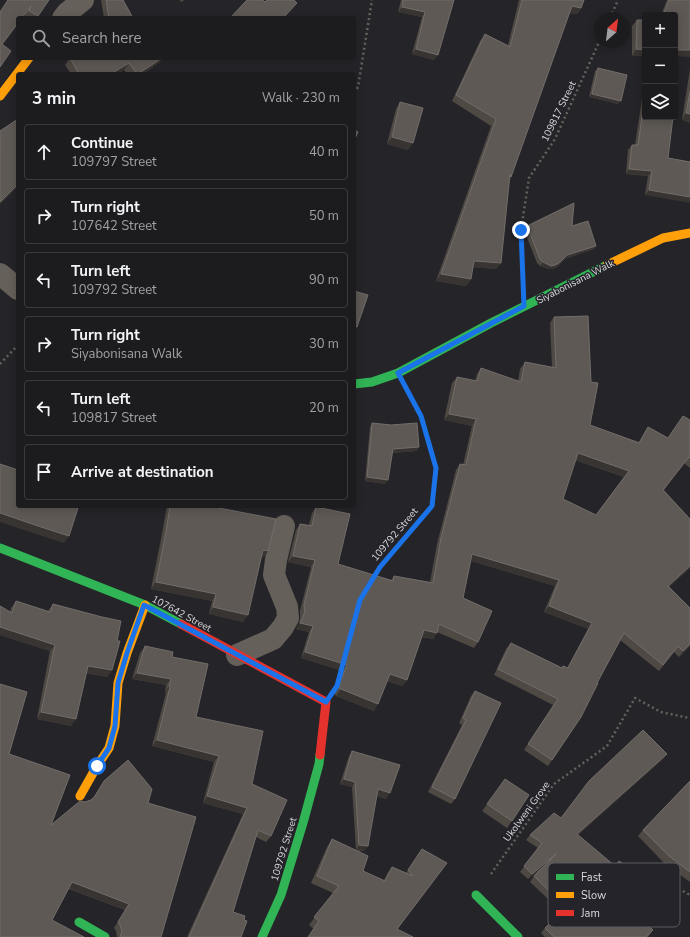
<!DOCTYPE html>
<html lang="en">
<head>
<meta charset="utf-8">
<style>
	:root { --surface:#1c1c1f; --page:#29292c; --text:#f1f3f6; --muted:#a0a1a4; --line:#3a3a3d }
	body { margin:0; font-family:"Nunito Sans",sans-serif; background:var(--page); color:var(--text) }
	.controls { position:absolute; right:12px; top:12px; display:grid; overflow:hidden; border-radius:4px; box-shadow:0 2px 10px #0003 }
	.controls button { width:36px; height:36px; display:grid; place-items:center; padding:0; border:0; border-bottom:1px solid var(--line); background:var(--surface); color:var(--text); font:20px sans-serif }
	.compass { position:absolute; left:594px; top:12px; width:36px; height:36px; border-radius:50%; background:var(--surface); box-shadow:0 2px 10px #0003; rotate:28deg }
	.stop { position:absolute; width:12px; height:12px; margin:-9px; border:3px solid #1a73e8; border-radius:50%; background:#fff }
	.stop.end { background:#1a73e8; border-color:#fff; box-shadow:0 1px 4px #0008 }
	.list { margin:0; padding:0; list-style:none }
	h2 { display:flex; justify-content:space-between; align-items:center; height:52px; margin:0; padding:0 16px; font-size:17px }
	h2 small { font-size:13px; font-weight:400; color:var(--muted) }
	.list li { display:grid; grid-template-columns:26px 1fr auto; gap:12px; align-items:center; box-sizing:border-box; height:56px; margin:0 8px 8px; padding:0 8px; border:1px solid var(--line); border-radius:4px }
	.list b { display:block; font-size:15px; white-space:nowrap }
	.list p { margin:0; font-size:13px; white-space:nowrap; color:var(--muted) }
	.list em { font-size:13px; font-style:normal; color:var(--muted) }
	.icon { flex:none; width:22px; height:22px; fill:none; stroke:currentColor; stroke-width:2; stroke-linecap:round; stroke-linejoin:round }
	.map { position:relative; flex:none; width:690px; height:937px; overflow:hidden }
	.search { position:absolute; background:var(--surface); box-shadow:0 2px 10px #0003; left:16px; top:16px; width:340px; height:44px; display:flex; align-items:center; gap:10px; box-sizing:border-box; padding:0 14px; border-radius:4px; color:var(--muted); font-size:15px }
	.panel { position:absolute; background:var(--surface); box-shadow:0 2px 10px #0003; left:16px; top:72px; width:340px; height:436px; border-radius:4px }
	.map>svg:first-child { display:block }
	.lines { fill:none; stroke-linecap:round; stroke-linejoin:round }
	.path { stroke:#65625e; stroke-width:2.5; stroke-dasharray:2 3; stroke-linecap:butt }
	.street { stroke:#656059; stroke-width:22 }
	.fast { stroke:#30b455; stroke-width:9 }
	.slow { stroke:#ff9f0a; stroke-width:9 }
	.jam { stroke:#e5322d; stroke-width:9 }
	.wall { fill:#4f4944; fill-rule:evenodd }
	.shaded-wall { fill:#383432 }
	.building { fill:#5e5954; stroke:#726d6a; fill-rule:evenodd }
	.route { stroke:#1a73e8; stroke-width:5 }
	.labels { text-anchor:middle; stroke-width:3; stroke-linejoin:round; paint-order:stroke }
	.street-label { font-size:10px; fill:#dadade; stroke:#24242a }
	.key { fill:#24242a; stroke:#5b5b60; stroke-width:1 }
	.key-label { font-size:11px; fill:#dadade }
</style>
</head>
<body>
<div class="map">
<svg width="690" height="937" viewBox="0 0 690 937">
	<rect width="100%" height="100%" fill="#252529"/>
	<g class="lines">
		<!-- path -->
		<path class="path" d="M610 18 618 0
			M354 93 358 87 372 0
			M523 278 521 230 529 178 555 139 600 40
			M0 364 18 345
			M373 578 380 567 432 506 437 468 421 416 410 395
			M339 679 341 669
			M491 874 554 784 607 746 635 698 661 712 689 718H690
			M683 891 690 895"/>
		<!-- street -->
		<path class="street" d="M63 18 67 13 83 0
			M0 274 18 289
			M237 655 273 639 283 627 288 618 287 607 274 575 276 560 284 526"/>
		<!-- fast -->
		<path class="fast" d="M354 384 372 382 398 373 491 323 607 265
			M0 548 145 605 181 624
			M476 895 518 937
			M79 922 105 937
			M262 937 281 895 303 823 319 764 320 755"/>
		<!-- slow -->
		<path class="slow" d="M0 96 29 58
			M607 265 663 238 690 233
			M80 796 97 766 109 748 115 726 118 683 127 653 145 605"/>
		<!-- jam -->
		<path class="jam" d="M181 624 326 702 320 755"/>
	</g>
	<!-- wall -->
	<path class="wall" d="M49 0 36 18H24L26 13 22 18H18V24L2 45 0 67V11Z
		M101 0H123L133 18H104Z
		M179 0H184L182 2Z
		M401 0H454L434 60 412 54 422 17 398 12Z
		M519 0H584L581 8 577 14 569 13 511 177 509 180 501 263 496 269 473 267 471 279 466 286 436 281 491 126 452 101 480 41 485 34 508 45Z
		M667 0H690L675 15H661Z
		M637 20 645 56H632V26Z
		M70 58 160 62 143 74H127L124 70 117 74H71L65 65Z
		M598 68 618 104 589 97 595 71Z
		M690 69V123L682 120Z
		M645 94 668 158 690 162 645 195 648 176 626 174 628 150 632 145H635L642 99Z
		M400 102 408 150 387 144 396 109Z
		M18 119V191L16 188 0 204V131Z
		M527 226H572L594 249 565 259 557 267 552 269H548L540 266 537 263 524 230Z
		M554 317 590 425 639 442 648 427 668 438 690 420V468L684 463 664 490 690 519V568L669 587 690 646 679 657 674 652 659 671 620 640 597 683 581 717 548 766 524 750 553 705 494 675 506 649 511 643 562 668 563 666 567 668 588 629 544 612 555 586 471 561 463 598 478 642 474 648 437 632 433 639 422 637 407 680 402 686 387 681 374 711 336 696 334 693 343 671 301 658 309 632 296 629 299 624 300 617V611L311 567 288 562 296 530 300 524 309 525 312 513 316 507 338 564 391 580 394 576 430 582 437 544 456 470 460 464 463 465 472 426 444 420 452 383 457 377 475 381 477 374 481 368 518 381 520 369 525 362 552 367 550 323ZM575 460 624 477 596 515 563 499Z
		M372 423 417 451 392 453 385 484 365 481 370 427Z
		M167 506H220L219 508 268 551 264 557H261L243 622 209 614 212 601 151 589 161 539Z
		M16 601 48 611 53 604 112 670 107 677 86 673 71 726 37 719 50 651 0 635V606L10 612 11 608Z
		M145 646 172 657 196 717 252 784 271 836 266 842 256 837 233 912 244 920 241 937H187L243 814 203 803 214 762 152 746 166 693H165L166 685 132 679 140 653Z
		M475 691 455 799 451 804 428 792 462 725 459 723 471 696Z
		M352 751 386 799 377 796 364 851H357L363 871 384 880 387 874 392 867 406 873 422 849 447 863 397 929H314L309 925 333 893 311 883 327 847 332 839 356 850 352 787 340 784 349 756Z
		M9 754 51 825 85 802 91 800 93 798 104 781 148 803 161 937H117L116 931 114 928 125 910 69 889 0 937Z
		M663 759 578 835 627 905 653 930 648 937H545L541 933 545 928 562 912 530 882 534 876 546 865 528 879 520 872 538 848 526 840 530 835 561 818Z
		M505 779 529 795 507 828 482 811Z
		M690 781V882L664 863 638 836 643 830Z"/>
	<!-- shaded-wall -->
	<path class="shaded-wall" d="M297 3 292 9 284 18H283Z
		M572 6 581 8 577 14 567 12Z
		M402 7 425 12 422 17 398 12Z
		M416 49 438 55 434 60 412 54Z
		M636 49 645 50V56H632Z
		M675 50H690V57L675 56Z
		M162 58H163L160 62 143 74H138Z
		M129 63 124 70 117 74H111Z
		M592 94 621 101 618 104 589 97Z
		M686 113 690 114V123L682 120Z
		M392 137 413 143 408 150 387 144Z
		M629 169 652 171 648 176 626 174Z
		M18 184 16 188 0 204V202Z
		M649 190 690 197V203L645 195Z
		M596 246 594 249 565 259 557 267 552 269H548L540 266 543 262Z
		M474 261 501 263 496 269 469 267Z
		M441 274 471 279 466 286 436 281Z
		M354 326 357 327 354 331Z
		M449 414 476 419 472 426 444 420Z
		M419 447 417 451 390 453 393 449Z
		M578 453 629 471 625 477 573 459Z
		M367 477 388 480 385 484 365 481Z
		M0 513 69 536 64 543 36 534 0 522Z
		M263 550 268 551 264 557 258 556Z
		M472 554 559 580 555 586 468 560Z
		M293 556 315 560 311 567 288 562Z
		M690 566V568L664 592 668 586Z
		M156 582 216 594 212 601 151 589Z
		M549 606 592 623 588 629 544 612Z
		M213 607 248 615 243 622 209 614Z
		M300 623 313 626 309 632 296 629Z
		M0 627 55 645 50 651 0 635Z
		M424 630 437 633 433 639 420 636Z
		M690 644V646L679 657 683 651Z
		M305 652 347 665 343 671 301 658Z
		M88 666 112 670 107 677 83 673Z
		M137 673 171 679 166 685 132 679Z
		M390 674 407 680 402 686 385 680Z
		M169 686 170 687 166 693H165Z
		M341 689 378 704 374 711 336 696Z
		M41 712 76 719 71 726 37 719Z
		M157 740 219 756 214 762 152 746Z
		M667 754 663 759 573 839 577 834Z
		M344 779 355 782 352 787 340 784Z
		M378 789 390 793 386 799 374 795Z
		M207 796 247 808 243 814 203 803Z
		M359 845 368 846 364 851 356 850Z
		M557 853 553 858 528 879 532 874Z
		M72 882 129 904 125 910 68 888Z"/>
	<!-- building -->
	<path class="building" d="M8 0H49L38 16 29 11 31 6 22 18H18V23L2 44 11 51 0 67V12Z
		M106 0H123L133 18H109Z
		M247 0H263L265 2 267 0H294L297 3 283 18H230Z
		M403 0H454L438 55 416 49 425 12 402 7Z
		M522 0H584L581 8 572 6 511 177 510 174 501 263 474 261 471 279 441 274 496 119 456 95 485 34 510 47Z
		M669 0H690V50H675V15H663Z
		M637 20H645V50L636 49Z
		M70 58H162L138 74H137L129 63 111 74H79Z
		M598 68 627 75 621 101 592 94Z
		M690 91V114L686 113Z
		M645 95V117H673L668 158 690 162V197L649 190 652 171 629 169 632 145H638Z
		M400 102 423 108 413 143 392 137Z
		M18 119V184L0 202V146L1 144 0 142V131Z
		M354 130 358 132 354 141Z
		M574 203 572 226 588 221 596 246 567 255 559 263 555 265 551 266 543 262 540 259 527 226Z
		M354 291 368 295 357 327 354 326Z
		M588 316 591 382 598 383 590 425 639 443 648 427 668 438 683 416 690 420V458L689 457 663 490 690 519V566L668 586 690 608V644L683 651 678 646 663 665 624 633 597 683H598L581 717 552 760 528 744 558 699 498 669 511 643 562 668 563 666 568 668 592 623 549 606 559 580 472 554 463 598 492 611 478 642 439 624 437 633 424 630 407 680 390 674 378 704 341 689 338 687 347 665 305 652 313 626 300 623 303 617 305 611 304 605 315 560 293 556 300 524 312 526 316 507 350 514 338 564 393 581 394 576 433 583 441 538 460 464 466 465 476 419 449 414 457 377 477 381 481 368 521 382 525 362 556 368 554 317ZM578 453 629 471 596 515 563 499Z
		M372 423 391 425 417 423 419 447 393 449 388 480 367 477Z
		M0 464 18 470V506H73L78 508 69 536 41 527 0 513Z
		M170 506H220L219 508 276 519 268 551 263 550 248 615 213 607 216 594 156 582 166 532Z
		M16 601 50 612 53 604 102 617 121 621 117 641H120L112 670 88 666 76 719 41 712 55 645 0 627V606L12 613Z
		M145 646 173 652 172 657 208 664 196 717 263 731 252 784 287 800 271 836 258 830 233 912 245 916 244 920 247 921 241 937H189L247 808 207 796 219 756 157 740 170 687 169 686 171 679 137 673Z
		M0 684 27 692 9 754 70 775 51 825 80 801 85 802 91 800 95 796 104 781 128 760 152 789 148 803 196 817 161 937H120L122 931 120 925 118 922 129 904 72 882 52 920 84 937H0Z
		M475 691 501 703 455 799 432 787 466 720 463 718Z
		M643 730 667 754 577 834 615 866 619 861 645 878 627 905 653 930 646 937H554L545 928 566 908 534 876 557 853 532 874 524 866 542 843 530 835 554 813 561 818 589 781Z
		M352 751 400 765 390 793 378 789 368 846 359 845 355 782 344 779Z
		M505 779 529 795 512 821 487 804Z
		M690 781V872L669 856 643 830Z
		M332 839 368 856 363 871 385 881 392 867 413 876 408 870 422 849 447 863 397 929 413 937H308L319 921 314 917 339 886 317 876Z"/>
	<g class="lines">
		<!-- route -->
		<path class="route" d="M97 766 109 748 115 726 118 683 127 653 144 605 326 702 337 686 360 600 380 567 432 506 436 468 421 416 398 373 524 306 521 230"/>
	</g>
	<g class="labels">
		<!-- street labels -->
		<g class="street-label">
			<text transform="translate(558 111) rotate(-64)" y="4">109817 Street</text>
			<text transform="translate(575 281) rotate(-27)" y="4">Siyabonisana Walk</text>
			<text transform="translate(394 534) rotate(-50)" y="4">109792 Street</text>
			<text transform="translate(182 613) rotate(28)" y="4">107642 Street</text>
			<text transform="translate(526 811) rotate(-54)" y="4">Ukolweni Grove</text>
			<text transform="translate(283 849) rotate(-73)" y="4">109792 Street</text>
		</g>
	</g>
	<!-- legend -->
	<rect x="548" y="863" width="132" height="64" rx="6" class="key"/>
	<rect x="556" y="874" width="18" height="6" fill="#30b455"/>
	<rect x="556" y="892" width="18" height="6" fill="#ff9f0a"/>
	<rect x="556" y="910" width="18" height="6" fill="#e5322d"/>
	<g class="key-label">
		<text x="581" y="881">Fast</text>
		<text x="581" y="899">Slow</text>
		<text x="581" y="917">Jam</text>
	</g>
</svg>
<div class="controls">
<button>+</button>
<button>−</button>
<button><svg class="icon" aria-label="layers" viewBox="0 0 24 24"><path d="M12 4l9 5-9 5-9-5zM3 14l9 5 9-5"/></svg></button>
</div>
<svg class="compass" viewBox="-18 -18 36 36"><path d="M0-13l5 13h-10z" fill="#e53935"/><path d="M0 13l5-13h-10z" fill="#a0a1a4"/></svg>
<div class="stop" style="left:97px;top:766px"></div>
<div class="stop end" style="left:521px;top:230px"></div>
<div class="search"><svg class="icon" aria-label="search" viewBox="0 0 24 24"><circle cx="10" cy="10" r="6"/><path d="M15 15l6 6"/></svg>Search here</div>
<section class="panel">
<h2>3 min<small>Walk · 230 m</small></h2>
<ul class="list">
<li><svg class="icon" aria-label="ahead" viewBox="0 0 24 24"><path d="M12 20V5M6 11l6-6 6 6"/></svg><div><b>Continue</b><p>109797 Street</p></div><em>40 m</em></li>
<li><svg class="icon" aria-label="right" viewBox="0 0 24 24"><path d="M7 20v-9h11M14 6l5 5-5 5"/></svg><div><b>Turn right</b><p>107642 Street</p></div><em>50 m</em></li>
<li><svg class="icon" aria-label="left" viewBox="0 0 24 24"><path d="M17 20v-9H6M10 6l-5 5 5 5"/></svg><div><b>Turn left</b><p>109792 Street</p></div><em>90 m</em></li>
<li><svg class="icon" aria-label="right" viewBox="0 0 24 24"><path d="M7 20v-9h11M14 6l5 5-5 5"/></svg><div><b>Turn right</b><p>Siyabonisana Walk</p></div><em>30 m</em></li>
<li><svg class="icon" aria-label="left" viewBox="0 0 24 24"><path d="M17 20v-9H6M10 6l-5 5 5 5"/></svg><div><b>Turn left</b><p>109817 Street</p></div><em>20 m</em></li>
<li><svg class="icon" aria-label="arrive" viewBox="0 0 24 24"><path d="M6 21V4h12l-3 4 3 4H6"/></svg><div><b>Arrive at destination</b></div></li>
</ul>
</section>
</div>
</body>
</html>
